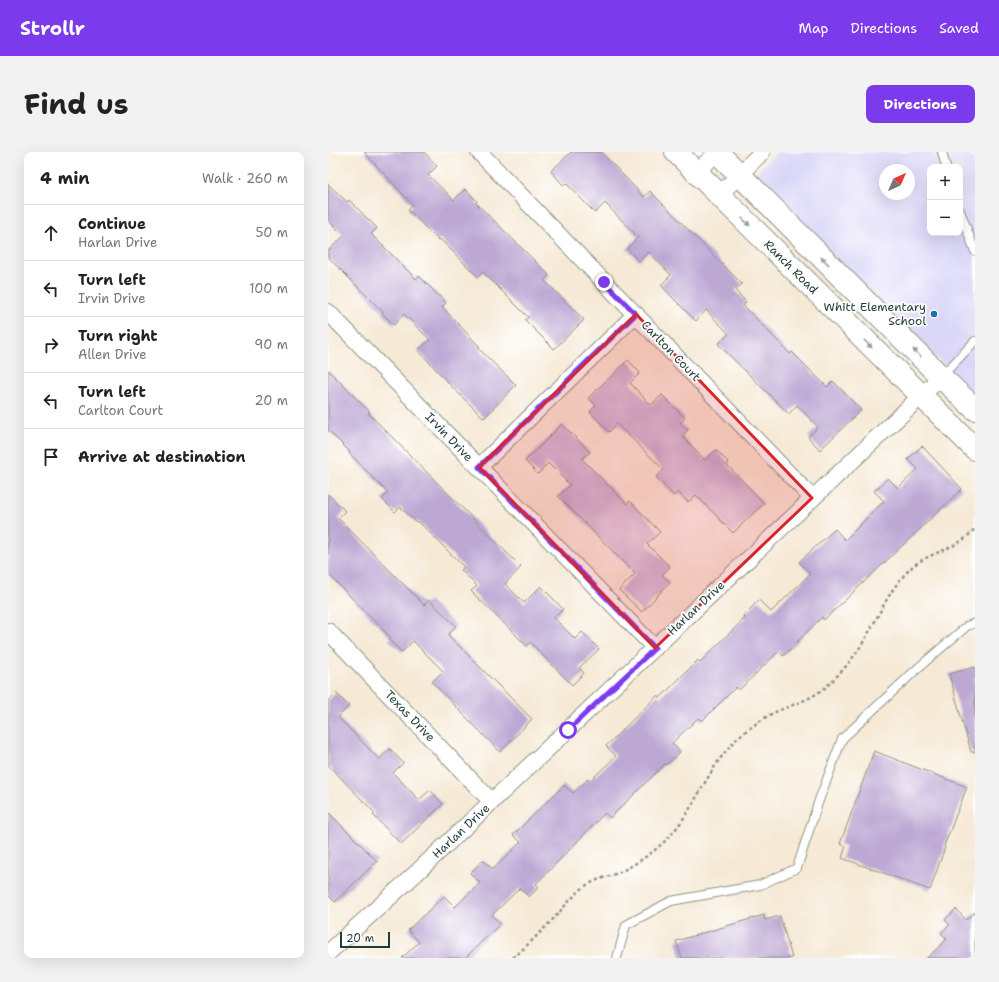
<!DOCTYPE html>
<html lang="en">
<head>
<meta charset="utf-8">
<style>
	:root { --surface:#fff; --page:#f2f2f2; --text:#222; --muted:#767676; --line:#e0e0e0; --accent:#7c3aed }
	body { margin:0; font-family:"Shantell Sans",sans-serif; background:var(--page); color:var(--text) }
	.controls { position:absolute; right:12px; top:12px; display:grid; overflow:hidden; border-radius:8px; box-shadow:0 4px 16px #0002 }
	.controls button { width:36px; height:36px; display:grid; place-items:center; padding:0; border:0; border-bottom:1px solid var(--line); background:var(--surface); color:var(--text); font:20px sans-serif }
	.compass { position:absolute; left:551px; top:12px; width:36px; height:36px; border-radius:50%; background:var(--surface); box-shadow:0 4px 16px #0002; rotate:45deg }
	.scale { position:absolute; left:12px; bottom:10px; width:50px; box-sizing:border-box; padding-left:4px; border:2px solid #1f3d34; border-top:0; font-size:11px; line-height:14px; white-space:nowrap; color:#1f3d34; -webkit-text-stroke:3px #fff; paint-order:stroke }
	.stop { position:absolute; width:12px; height:12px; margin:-9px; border:3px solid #7c3aed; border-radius:50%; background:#fff }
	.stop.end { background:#7c3aed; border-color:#fff; box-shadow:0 1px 4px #0008 }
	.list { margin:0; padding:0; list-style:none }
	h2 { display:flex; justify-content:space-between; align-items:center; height:52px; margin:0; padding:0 16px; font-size:17px }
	h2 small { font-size:13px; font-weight:400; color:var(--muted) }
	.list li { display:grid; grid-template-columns:26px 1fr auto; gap:12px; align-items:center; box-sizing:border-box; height:56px; padding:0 16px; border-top:1px solid var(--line) }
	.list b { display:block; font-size:15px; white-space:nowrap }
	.list p { margin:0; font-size:13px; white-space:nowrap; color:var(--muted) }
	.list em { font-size:13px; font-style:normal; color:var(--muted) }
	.icon { flex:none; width:22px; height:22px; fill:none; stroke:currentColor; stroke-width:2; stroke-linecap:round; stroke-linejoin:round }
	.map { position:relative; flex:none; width:647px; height:806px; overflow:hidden; border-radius:8px }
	header { display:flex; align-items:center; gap:24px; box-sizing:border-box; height:56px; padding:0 20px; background:var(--accent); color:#fff }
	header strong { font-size:19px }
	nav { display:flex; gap:22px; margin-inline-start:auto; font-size:14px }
	.intro { display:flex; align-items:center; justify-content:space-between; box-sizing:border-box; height:96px; padding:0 24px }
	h1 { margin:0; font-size:28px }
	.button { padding:10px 18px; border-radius:8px; background:var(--accent); color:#fff; font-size:14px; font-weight:700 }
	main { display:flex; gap:24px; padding:0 24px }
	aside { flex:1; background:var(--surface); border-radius:8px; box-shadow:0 4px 16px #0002 }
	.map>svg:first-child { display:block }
	.built { fill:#dad6f7; fill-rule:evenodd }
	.building { fill:#bda8d4 }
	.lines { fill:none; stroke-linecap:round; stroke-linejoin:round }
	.lane-casing { stroke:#8a9384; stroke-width:10 }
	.street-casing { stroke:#8a9384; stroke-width:18 }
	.secondary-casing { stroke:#8a9384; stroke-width:24 }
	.path { stroke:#8a9384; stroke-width:2.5; stroke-dasharray:3 3; stroke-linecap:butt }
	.lane { stroke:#fff; stroke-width:8 }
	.street { stroke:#fff; stroke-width:16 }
	.secondary { stroke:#fff; stroke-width:22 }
	.oneway { fill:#8f9e9a }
	.route { stroke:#7c3aed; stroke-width:5 }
	.marked { fill:#d62828; fill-opacity:0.2; stroke:#d62828; stroke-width:3; stroke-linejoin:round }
	.poi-dot { fill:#1f6fb2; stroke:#fff; stroke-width:1.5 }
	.labels { text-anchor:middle; stroke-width:3.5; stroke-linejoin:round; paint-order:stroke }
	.street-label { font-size:12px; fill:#1f3d34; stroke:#fff }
	.poi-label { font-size:12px; fill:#1f3d34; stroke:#fff; text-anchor:end }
</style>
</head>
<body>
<header>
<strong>Strollr</strong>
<nav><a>Map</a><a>Directions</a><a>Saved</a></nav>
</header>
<div class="intro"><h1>Find us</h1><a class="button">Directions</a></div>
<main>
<aside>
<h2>4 min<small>Walk · 260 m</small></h2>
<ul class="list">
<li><svg class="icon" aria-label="ahead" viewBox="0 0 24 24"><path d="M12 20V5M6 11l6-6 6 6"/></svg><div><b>Continue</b><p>Harlan Drive</p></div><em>50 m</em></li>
<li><svg class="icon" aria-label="left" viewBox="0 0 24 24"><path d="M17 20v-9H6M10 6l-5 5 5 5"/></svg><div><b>Turn left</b><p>Irvin Drive</p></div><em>100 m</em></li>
<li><svg class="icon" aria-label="right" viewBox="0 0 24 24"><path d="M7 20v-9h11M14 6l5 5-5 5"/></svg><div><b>Turn right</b><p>Allen Drive</p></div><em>90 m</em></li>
<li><svg class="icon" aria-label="left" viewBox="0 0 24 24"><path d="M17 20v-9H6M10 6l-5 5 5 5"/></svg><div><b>Turn left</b><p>Carlton Court</p></div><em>20 m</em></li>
<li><svg class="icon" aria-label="arrive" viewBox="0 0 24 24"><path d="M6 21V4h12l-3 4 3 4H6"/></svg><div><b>Arrive at destination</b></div></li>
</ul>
</aside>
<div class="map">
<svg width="647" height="806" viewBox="0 0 647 806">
	<rect width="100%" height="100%" fill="#fff"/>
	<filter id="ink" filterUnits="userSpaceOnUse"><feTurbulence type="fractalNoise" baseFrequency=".025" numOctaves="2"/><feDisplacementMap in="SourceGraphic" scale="8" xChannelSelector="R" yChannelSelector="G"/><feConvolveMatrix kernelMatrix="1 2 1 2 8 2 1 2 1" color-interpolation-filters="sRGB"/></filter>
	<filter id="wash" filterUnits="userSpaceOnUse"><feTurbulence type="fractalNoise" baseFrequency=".012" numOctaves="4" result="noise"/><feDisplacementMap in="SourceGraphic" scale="16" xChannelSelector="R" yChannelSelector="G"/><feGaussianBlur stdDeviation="0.9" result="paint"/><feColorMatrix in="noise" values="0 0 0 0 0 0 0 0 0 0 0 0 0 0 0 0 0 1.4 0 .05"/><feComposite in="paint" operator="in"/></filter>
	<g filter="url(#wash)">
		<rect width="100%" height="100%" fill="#f6e9d5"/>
		<!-- built -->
		<path class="built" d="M449 0H647V243L425 25ZM602 15H632V81H602ZM557 18H581V42H557Z"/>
		<g id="blocks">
			<!-- building -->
			<path class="building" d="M36 0H96L109 14 100 23 126 48 137 37 149 49 148 51 221 123 216 128 256 168 226 197 197 168 200 165 155 120 150 125 112 87 110 88 80 58 85 53Z
				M243 0H273L316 45 322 39 414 132 407 138 418 150 415 153 462 202 464 200 499 235 505 229 533 258 492 298 480 285 490 275 469 253 461 262 390 192 401 182 378 158 368 169 345 146 333 133 343 123 321 100 311 109 299 97 310 85 277 51 267 61 238 31 235 33 223 19Z
				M0 32 19 50 21 48 49 76 43 82 88 127 91 124 118 151 114 155 152 195 150 196 188 233 156 266 128 239 90 198 102 188 76 162 66 173 54 161 55 160 0 105V99L16 84 0 68Z
				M300 208 312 221 302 231 323 253 334 243 357 266 352 271 360 278 354 284 377 308 388 298 401 311 399 313 436 351 405 381 368 343 360 350 350 340 346 344 328 325 336 318 289 272 281 280 262 260 268 253 260 246Z
				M0 218 42 260 40 261 193 415 177 432 196 451 213 434 235 457 226 466 247 487 254 480 271 497 251 516 256 521 244 533 202 490 199 494 143 439 149 434 133 418 136 415 90 369 88 370 72 355 67 360 54 347 60 341 21 301 22 300 0 278Z
				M234 272 262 300 254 307 299 352 302 349 332 380 319 392 342 415 334 423 342 430 314 460 291 438 307 422 230 344 242 333 220 311 210 322 197 309Z
				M594 294 634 337 496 468 494 465 455 504 451 499 411 538 408 535 374 569 370 566 344 591 352 600 338 613 337 612 282 666 277 661 208 732 211 735 201 745 192 736 164 763 172 772 137 806H74L91 790 80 778 116 744 127 755 152 731 142 721 155 708 165 717 193 690 185 683 236 633 245 641 260 627 262 629 288 604 278 594 330 543 332 546 370 508 372 510 417 466 415 464 431 448 443 460 482 422 471 410 507 377 517 388 556 349 546 339 560 326 570 336 590 317 580 307Z
				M0 342 17 359 10 366 96 453 101 448 128 474 120 483 204 567 172 600 104 530 115 519 85 489 74 500 61 488 63 486 0 422Z
				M647 515V600H643L621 522Z
				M8 541 21 554 10 565 51 607 62 597 75 611 65 621 91 648 102 638 115 652 73 692 45 663 47 661 0 613V549Z
				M546 599 639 635 616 694 617 695 602 738 514 706 518 694 512 692Z
				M0 660 49 709 7 750 0 743Z
				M628 757 638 768 647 760V806H599L619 787 613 781 622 773 617 768Z
				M436 763 437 768 452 764 464 806H354L348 789Z"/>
		</g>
	</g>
	<g filter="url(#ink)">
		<use href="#blocks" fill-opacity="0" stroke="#8a9384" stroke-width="1"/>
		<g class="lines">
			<defs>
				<path id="lane" d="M614 0 618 15
					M632 59 647 99
					M613 225 647 189
					M289 806 298 773 343 749 432 733 469 716 490 651 514 587 590 516 639 474 647 471"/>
				<path id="street" d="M151 0 484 346
					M369 20 389 0
					M391 43 434 0
					M0 160 327 496
					M151 315 308 162
					M0 479 164 650
					M0 801 85 724 613 225"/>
				<path id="secondary" d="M348 0 647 297
					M389 0 613 225 647 257"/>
			</defs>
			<!-- lane casing -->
			<use href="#lane" class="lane-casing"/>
			<!-- street casing -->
			<use href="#street" class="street-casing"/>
			<!-- secondary casing -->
			<use href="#secondary" class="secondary-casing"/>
			<!-- path -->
			<path class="path" d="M185 806C200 793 214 779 227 765 236 755 246 743 256 735 267 727 281 725 292 720 308 712 325 701 338 688 368 658 380 612 413 583 423 575 434 567 445 561 465 552 487 547 502 531 517 517 530 500 540 482 552 461 562 437 580 419 598 399 631 399 647 376"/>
			<!-- lane -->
			<use href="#lane" class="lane"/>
			<!-- street -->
			<use href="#street" class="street"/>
			<!-- secondary -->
			<use href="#secondary" class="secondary"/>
		</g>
		<!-- one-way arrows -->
		<defs><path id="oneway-solid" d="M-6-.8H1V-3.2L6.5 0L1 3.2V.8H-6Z"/></defs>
		<g class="oneway">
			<use href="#oneway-solid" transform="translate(418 70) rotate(45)"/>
			<use href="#oneway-solid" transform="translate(497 109) rotate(-135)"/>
			<use href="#oneway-solid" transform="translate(540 192) rotate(45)"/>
			<use href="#oneway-solid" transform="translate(589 201) rotate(-135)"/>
		</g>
	</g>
	<g class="lines" filter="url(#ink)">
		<!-- route -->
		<path class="route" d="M240 578 327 496 151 315 308 162 276 130"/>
	</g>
	<!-- marked area -->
	<path class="marked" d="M308 162 484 346 327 496 151 315Z"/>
	<!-- markers -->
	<circle class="poi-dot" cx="606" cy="162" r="4"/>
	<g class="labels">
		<!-- street labels -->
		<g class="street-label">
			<text transform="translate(463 115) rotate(45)" y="4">Ranch Road</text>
			<text transform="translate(343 199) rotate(46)" y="4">Carlton Court</text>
			<text transform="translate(121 285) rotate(46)" y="4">Irvin Drive</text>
			<text transform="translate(368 456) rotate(-43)" y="4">Harlan Drive</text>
			<text transform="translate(82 564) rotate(46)" y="4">Texas Drive</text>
			<text transform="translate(133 679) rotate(-43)" y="4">Harlan Drive</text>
		</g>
		<!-- poi labels -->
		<g class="poi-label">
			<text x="598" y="159">Whitt Elementary<tspan x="598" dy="14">School</tspan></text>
		</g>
	</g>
</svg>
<div class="controls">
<button>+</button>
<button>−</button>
</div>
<svg class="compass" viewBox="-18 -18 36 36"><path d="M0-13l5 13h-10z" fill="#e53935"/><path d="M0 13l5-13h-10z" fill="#767676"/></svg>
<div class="scale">20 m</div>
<div class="stop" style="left:240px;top:578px"></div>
<div class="stop end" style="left:276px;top:130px"></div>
</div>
</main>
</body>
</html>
